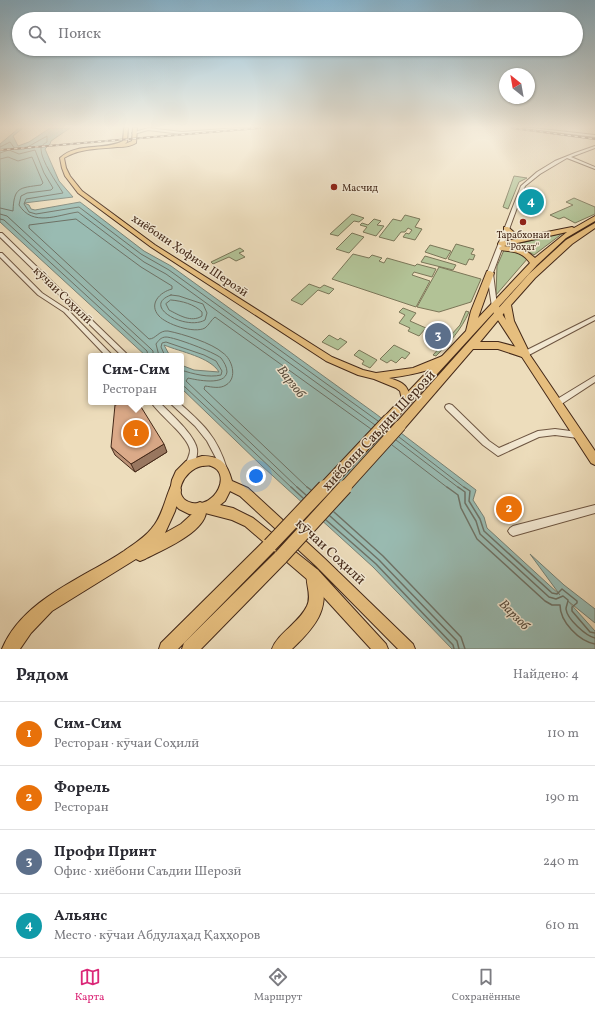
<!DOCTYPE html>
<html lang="ru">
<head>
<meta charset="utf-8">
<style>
	:root { --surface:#fff; --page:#f2f2f3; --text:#2b2b33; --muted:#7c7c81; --line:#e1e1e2; --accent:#db2777 }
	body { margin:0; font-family:Vollkorn,serif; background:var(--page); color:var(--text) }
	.compass { position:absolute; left:499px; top:68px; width:36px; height:36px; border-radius:50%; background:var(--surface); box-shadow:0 1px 3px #0004; rotate:329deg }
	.you { position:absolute; left:256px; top:476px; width:14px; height:14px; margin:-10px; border:3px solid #fff; border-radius:50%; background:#1a73e8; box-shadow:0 0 0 6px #1a73e833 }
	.badge { display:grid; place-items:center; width:26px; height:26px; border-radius:50%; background:var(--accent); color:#fff; font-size:13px; font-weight:700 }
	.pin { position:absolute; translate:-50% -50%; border:2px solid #fff; box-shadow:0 1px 4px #0006 }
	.popup { position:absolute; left:88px; top:353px; width:96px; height:52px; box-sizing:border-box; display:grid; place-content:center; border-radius:4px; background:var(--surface); filter:drop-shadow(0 1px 3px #0005); font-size:13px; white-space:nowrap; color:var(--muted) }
	.popup b { font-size:15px; color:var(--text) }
	.popup::after { content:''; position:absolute; left:50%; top:100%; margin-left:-8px; border:8px solid transparent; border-top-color:var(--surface) }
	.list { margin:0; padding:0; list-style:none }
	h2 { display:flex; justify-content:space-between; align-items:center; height:52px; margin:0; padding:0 16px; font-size:17px }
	h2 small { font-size:13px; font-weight:400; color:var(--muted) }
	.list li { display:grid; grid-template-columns:26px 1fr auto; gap:12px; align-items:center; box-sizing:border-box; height:64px; padding:0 16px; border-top:1px solid var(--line) }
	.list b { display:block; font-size:15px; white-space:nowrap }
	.list p { margin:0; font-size:13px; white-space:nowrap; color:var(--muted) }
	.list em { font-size:13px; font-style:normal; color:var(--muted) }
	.icon { flex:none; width:22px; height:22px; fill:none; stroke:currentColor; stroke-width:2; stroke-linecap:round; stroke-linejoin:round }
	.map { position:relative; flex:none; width:595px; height:649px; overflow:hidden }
	.search { position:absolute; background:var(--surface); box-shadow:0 1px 3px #0004; left:12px; right:12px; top:12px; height:44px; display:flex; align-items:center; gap:10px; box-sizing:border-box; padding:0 14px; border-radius:22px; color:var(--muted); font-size:15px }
	.sheet { height:308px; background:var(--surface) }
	nav { display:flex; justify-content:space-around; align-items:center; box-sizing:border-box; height:56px; border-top:1px solid var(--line); background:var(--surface); font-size:11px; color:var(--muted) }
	nav a { display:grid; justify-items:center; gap:2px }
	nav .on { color:var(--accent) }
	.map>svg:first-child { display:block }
	.green { fill:#b2c296; stroke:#7b7658 }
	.water { fill:#99bbb2; stroke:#778175 }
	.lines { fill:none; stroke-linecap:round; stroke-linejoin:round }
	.shore-far1 { stroke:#6e7266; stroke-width:1 }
	.shore { stroke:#6e7266; stroke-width:1.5 }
	.minor-casing { stroke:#6e5642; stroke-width:2 }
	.major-casing { stroke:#442919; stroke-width:2 }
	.highway-casing { stroke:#442919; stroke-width:2 }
	.minor { fill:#f3e9d3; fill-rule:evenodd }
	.major { fill:#e6be7e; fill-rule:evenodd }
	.highway { fill:#e6be7e; fill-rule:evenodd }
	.rail-casing { stroke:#442919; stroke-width:2 }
	.rail { stroke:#f3e9d3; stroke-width:1; stroke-dasharray:3.5; stroke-linecap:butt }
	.highway-bridge-far1-casing { stroke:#442919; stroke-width:13; stroke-linecap:butt }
	.highway-bridge-casing { stroke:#442919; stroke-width:16; stroke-linecap:butt }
	.highway-bridge-far1 { stroke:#e6be7e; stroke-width:11 }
	.highway-bridge { stroke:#e6be7e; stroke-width:14 }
	.wall { fill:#bc9276; stroke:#442919 }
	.shaded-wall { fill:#997760; stroke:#442919 }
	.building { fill:#dbaa89; stroke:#442919 }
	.poi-dot { fill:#8f2418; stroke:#f3e9d3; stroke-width:1.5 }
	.labels { text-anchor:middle; stroke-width:3; stroke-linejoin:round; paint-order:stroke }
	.far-poi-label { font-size:10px; fill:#442919; stroke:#f3e9d3; text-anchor:start }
	.street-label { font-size:12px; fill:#442919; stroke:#f3e9d3 }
	.water-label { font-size:13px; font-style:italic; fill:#594e3f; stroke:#f3e9d3 }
	.near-street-label { font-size:14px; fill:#442919; stroke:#f3e9d3 }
</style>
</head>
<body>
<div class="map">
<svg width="595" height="649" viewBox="0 0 595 649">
	<rect width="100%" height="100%" fill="#edddbc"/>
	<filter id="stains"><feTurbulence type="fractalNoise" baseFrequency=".005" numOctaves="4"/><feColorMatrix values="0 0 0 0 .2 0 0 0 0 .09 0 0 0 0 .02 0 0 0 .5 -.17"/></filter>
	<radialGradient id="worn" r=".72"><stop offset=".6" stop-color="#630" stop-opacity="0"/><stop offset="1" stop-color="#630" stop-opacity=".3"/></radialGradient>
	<!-- green -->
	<path class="green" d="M514 176 527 178 519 182 508 209 503 207Z
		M574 198 595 207V214L575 223 564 217 559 219 550 215 573 205 566 202Z
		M352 214 364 218 359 222 354 221 338 236 330 234Z
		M405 215 420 219 415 227 422 229 415 240 403 237 406 233 409 234 412 230 408 228 405 232H401L394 241 379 237 393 219 401 221Z
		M374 219 381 221 377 225 384 226 376 236 363 232 367 227 360 225 362 223 368 225Z
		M352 233 364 237 349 253 336 249Z
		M563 233 534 255 521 247 508 246Z
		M456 244 474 249 471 254 475 255 473 260 469 259 466 265 448 259Z
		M430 245 451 251 446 259 425 252Z
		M240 248 244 251 239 253 245 257 236 261 229 257 213 264 211 262Z
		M513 249 528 258 496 295 497 266 504 250Z
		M353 254 369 258 372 255 382 258 379 261 384 263 387 258 415 266 417 264 436 269 432 277 414 272 412 275 430 281 416 307 332 279Z
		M425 256 456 265 453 270 421 262Z
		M439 267 481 279 471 302 439 312 417 307Z
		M309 284 320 288 324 285 334 289 329 294 318 290 302 305 291 300Z
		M403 308 416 313 410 321 426 328 419 336 408 331 410 328 399 323 405 315 399 312Z
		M466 311 469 312C461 330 450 342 436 356L433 355 460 325Z
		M329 335 338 340 340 338 347 342 338 350 322 342Z
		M394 345 410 353 405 359 402 357 396 363 391 360 387 363 380 359Z
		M359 350 377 360 370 368 362 364 364 361 354 355Z"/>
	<!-- water -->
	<path class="water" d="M19 128H23L13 136 18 146 29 142 50 128H70L51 141 50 144 45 149 59 181 73 197 24 203 29 205 31 209 35 210 80 202 144 251 171 266 376 414 476 490 473 500 484 517 487 528 560 595 530 554 564 585 595 609V623L568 601 595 631V649H452L373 567 262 466 181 388V365L194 370 219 372C210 357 181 352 164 345L170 356H146L0 222V144Z"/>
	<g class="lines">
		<!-- shore-far1 -->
		<path class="shore-far1" d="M0 147 10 142 15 149H24L47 136V142C44 144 41 145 41 149 41 161 57 183 63 193L26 199 24 204 29 212 36 214 79 207 141 254 169 270 378 421
			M0 153 9 150 19 154 35 150 44 173 53 188 51 190 27 193 21 196 19 205C33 227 57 215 78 212L144 262 166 274 375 425
			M0 159 8 157 18 161 32 157 43 183 41 185C19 188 14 187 13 211L0 208
			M0 214 7 216 150 348 153 351V356
			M0 219 4 220 147 351 148 356
			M171 295 179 296 203 304 207 313 205 320C186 331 140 306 171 295Z
			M171 300C182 301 194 304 202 312V316C191 323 179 315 169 310L166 304Z
			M159 356 156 344C158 341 161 337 166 337 174 337 214 352 221 358 224 362 227 367 227 372 225 386 197 380 188 378L186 381 298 488
			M165 356 161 347 162 343 166 342 204 355 216 361 222 371 221 375C209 378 193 374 181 370
			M181 385 185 387 292 488
			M399 437 465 488
			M396 440 459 488
			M392 445 448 488
			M308 488 204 389 205 386C212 387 220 389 226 385 238 378 232 359 223 353 212 343 183 334 168 331 159 330 156 339 149 339L29 228V225L76 219 141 267 172 286V289C160 292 148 304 159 316 166 324 194 334 205 328 209 325 211 320 215 317L371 429"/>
		<!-- shore -->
		<path class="shore" d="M291 487 303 498
			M297 487 306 495
			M307 487 311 490
			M447 487 458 495 461 508 477 539 545 601 552 605H560C560 622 579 641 595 644
			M458 487 465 492V503L476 521 480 534 549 597 556 599 563 596 568 600C568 603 566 606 566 609 567 619 586 636 595 638
			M464 487 470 491 469 501 480 519 484 531 552 593 557 594 562 589 577 601V603L572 607V611L590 632 595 633
			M334 512 383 556 461 637 465 649
			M330 516 379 560 457 641 459 649
			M326 520 376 564 453 645 454 649"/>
		<defs>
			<path id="minor" d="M148 128 182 132 238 128H250L248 129 182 134 148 130 134 134 132 133Z
				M523 128H532L595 135V137Z
				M595 146V148L571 157 595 167V169L567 158 540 174 525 186 493 273 497 306 494 308 492 307 487 273 521 186 537 172 555 161 575 153Z
				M0 233H2L129 356H122L0 237Z
				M0 253H2L42 293 68 310 113 356H106L64 312 38 295 0 257Z
				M595 316V320L527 356H523L522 354 523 352Z
				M595 376V382L560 405 557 406 554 405 553 403 554 401Z
				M151 402H159C170 413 195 435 197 449 198 456 195 462 192 468L189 469 186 468 185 465C187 460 190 455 190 450 188 436 159 415 151 402Z
				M169 402H178C203 424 217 436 227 469L226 472 223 473 220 472 216 458 207 441 195 426Z
				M449 404 452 405 489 441 499 448 538 431 555 429 578 432 581 433 582 435 581 437 578 438 555 435 539 437 498 456 483 445 446 409 445 407 446 405Z
				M595 505V513L513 536 510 534 508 531 510 528 513 526Z"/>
			<path id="major" d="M124 128H128L127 142 125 144 132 141 133 128H137L136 143C130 147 123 147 117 147 99 149 80 148 64 158L66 168 70 176 82 191 155 245 332 357 363 370 376 373 413 368 445 355 448 356 449 358C441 370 404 376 389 378 398 381 407 383 409 394 410 398 411 400 409 404L406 405 403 404 400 391 396 388 374 379 358 375 326 361 151 247 78 193 65 176 62 168 60 158C77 142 103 151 123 141Z
				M496 305 499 306 502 314 595 451V465L591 463 494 314 492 308Z
				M202 456C221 456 227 463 232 481L248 488 324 558 413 644 415 649H398L316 566 240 496 230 491 225 501 220 505 233 508 253 518 318 570 386 644 388 649H371L308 580 245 526 232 520 205 513 196 515 189 514 179 509 175 505 170 491 172 480 176 471 186 461ZM202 466C205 466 209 465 211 466 232 473 216 508 192 503 170 498 183 470 202 466Z"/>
			<path id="highway" d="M595 216V221L566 238 537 265 393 422 389 424 385 422 383 419 385 416 466 331 471 311 487 271H490L494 273 478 318 530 263C522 251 513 252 500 250L499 248 502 246 498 244 499 242 517 239 512 237 504 229V227H508L516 234 527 236 572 227 574 228ZM567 232 535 258 524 249 504 246Z
				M595 223V228L572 244 535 278 511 305 514 321 530 354 528 356 525 358 498 349H473L404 429 400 431 396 429 394 426 396 423 529 274 566 240ZM504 313 506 321 517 347 498 342H480Z
				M175 484 179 486 181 490 175 511 165 533 181 524 192 514 195 504 200 502 205 504C215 529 162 550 145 559L140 561 136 559 52 611 31 633 20 649H2C23 599 82 579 124 551 134 544 145 537 152 528 162 517 165 499 171 486Z
				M270 538 275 540 277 545 275 550 178 649H159L161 643 265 540Z
				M281 550 286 552 288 557 286 562 201 649H182L184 643 276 552Z
				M313 568 318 570C333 606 317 625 292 649H272C278 633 299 623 307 606 313 594 303 581 308 570Z"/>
		</defs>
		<!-- minor casing -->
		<use href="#minor" class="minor-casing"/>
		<!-- major casing -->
		<use href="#major" class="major-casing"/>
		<!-- highway casing -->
		<use href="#highway" class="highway-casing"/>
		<!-- minor -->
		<use href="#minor" class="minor"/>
		<!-- major -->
		<use href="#major" class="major"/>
		<!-- highway -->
		<use href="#highway" class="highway"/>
		<defs>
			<path id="rail" d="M512 128 595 139
				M0 150 260 128"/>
		</defs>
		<!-- rail casing -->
		<use href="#rail" class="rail-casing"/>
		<!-- rail -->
		<use href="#rail" class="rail"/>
		<defs>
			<path id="highway-bridge-far1" d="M324 488 389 419
				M344 488 400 426"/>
			<path id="highway-bridge" d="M270 545 325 487
				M281 557 345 487"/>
		</defs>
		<!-- highway-bridge-far1 casing -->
		<use href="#highway-bridge-far1" class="highway-bridge-far1-casing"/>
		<!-- highway-bridge casing -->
		<use href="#highway-bridge" class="highway-bridge-casing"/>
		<!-- highway-bridge-far1 -->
		<use href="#highway-bridge-far1" class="highway-bridge-far1"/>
		<!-- highway-bridge -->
		<use href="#highway-bridge" class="highway-bridge"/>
	</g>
	<!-- wall -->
	<path class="wall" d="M528 194 536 203 535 206 524 204Z
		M111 447 167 452 135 472 115 455Z"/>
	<!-- shaded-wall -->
	<path class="shaded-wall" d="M164 444 167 452 135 472 131 464Z"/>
	<!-- building -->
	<path class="building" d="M528 194 538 196 536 203 526 200Z
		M129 402H138L164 444 131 464 111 447 115 405Z"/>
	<!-- sky -->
	<linearGradient id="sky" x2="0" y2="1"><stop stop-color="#88b7d2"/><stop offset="0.58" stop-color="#f7f0e1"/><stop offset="1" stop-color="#f7f0e1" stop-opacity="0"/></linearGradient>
	<rect width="595" height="219" fill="url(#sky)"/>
	<!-- markers -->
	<g class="poi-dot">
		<circle cx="334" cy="187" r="4"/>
		<circle cx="523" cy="222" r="4"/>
	</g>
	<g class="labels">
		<!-- far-poi labels -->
		<g class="far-poi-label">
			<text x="342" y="191">Масчид</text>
			<text x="523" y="238" text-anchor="middle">Тарабхонаи<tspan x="523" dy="12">"Роҳат"</tspan></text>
		</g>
		<!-- street labels -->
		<g class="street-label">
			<text transform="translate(190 255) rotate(34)" y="4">хиёбони Ҳофизи Шерозӣ</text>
			<text transform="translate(63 295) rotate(44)" y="4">кӯчаи Соҳилӣ</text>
		</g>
		<!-- water labels -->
		<g class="water-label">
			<text transform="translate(292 381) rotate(52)" y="5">Варзоб</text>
			<text transform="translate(515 614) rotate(45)" y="5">Варзоб</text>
		</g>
		<!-- near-street labels -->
		<g class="near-street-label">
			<text transform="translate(378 430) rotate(-47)" y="5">хиёбони Саъдии Шерозӣ</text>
			<text transform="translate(331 551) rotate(43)" y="5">кӯчаи Соҳилӣ</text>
		</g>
	</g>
	<rect width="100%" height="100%" filter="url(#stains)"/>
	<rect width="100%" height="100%" fill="url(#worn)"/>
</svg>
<svg class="compass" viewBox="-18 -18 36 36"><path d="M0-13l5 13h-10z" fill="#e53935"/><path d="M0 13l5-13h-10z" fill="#7c7c81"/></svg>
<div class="you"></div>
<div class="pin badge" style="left:136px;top:433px;background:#e8710a">1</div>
<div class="popup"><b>Сим-Сим</b>Ресторан</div>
<div class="pin badge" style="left:509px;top:509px;background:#e8710a">2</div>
<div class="pin badge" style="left:438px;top:336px;background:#5c6f8a">3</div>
<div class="pin badge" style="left:531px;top:202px;background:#0f9aa8">4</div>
<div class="search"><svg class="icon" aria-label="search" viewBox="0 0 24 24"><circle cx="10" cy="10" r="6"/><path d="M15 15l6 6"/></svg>Поиск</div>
</div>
<section class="sheet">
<h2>Рядом<small>Найдено: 4</small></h2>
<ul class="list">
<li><span class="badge" style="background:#e8710a">1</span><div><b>Сим-Сим</b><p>Ресторан · кӯчаи Соҳилӣ</p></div><em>110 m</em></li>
<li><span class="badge" style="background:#e8710a">2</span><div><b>Форель</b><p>Ресторан</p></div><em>190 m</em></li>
<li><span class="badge" style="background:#5c6f8a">3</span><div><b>Профи Принт</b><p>Офис · хиёбони Саъдии Шерозӣ</p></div><em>240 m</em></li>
<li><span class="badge" style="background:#0f9aa8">4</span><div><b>Альянс</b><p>Место · кӯчаи Абдулаҳад Қаҳҳоров</p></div><em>610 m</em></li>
</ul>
</section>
<nav>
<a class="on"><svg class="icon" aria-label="map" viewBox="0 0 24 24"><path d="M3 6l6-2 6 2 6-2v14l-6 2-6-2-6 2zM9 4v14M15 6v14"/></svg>Карта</a>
<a><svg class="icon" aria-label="directions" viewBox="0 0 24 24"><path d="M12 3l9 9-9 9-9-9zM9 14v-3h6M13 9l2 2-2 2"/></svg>Маршрут</a>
<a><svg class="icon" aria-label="saved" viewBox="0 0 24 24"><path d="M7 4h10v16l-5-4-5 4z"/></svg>Сохранённые</a>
</nav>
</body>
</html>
